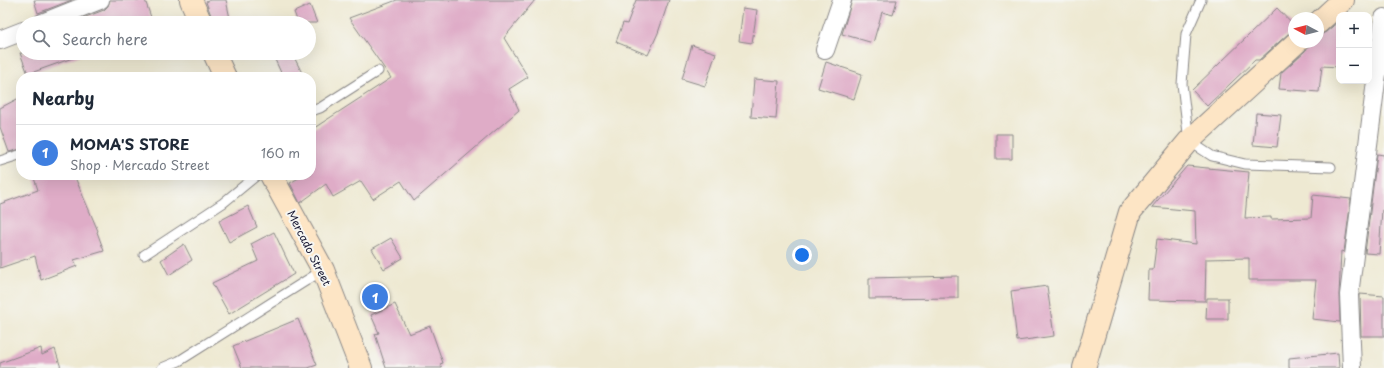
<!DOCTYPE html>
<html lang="en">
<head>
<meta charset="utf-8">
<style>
	:root { --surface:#fff; --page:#f2f2f3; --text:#1f2937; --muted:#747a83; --line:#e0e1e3; --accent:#2563eb }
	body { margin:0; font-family:"Playpen Sans",sans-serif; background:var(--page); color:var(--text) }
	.controls { position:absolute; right:12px; top:12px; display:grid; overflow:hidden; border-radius:8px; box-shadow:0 4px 16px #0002 }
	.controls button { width:36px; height:36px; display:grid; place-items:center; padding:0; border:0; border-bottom:1px solid var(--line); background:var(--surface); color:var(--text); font:20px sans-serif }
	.compass { position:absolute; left:1288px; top:12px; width:36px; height:36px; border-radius:50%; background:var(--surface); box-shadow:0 4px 16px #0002; rotate:277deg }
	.you { position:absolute; left:802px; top:255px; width:14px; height:14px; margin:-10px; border:3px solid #fff; border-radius:50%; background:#1a73e8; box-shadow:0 0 0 6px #1a73e833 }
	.badge { display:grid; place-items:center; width:26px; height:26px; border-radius:50%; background:var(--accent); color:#fff; font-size:13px; font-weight:700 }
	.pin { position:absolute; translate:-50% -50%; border:2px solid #fff; box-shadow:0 1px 4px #0006 }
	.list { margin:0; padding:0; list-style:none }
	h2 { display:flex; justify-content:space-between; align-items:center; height:52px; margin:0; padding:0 16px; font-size:17px }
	h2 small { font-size:13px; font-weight:400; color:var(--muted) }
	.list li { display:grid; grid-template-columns:26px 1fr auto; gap:12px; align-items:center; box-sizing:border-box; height:56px; padding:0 16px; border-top:1px solid var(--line) }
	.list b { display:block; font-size:15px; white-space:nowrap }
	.list p { margin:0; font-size:13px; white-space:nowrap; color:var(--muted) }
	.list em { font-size:13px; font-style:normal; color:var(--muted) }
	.icon { flex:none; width:22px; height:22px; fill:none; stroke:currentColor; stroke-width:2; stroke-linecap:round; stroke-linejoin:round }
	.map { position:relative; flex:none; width:1384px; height:368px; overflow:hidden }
	.search { position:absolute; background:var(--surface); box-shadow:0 4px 16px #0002; left:16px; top:16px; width:300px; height:44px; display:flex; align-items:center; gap:10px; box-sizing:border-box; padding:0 14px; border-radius:22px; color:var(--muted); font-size:15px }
	.panel { position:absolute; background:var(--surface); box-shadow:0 4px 16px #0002; left:16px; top:72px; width:300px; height:108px; border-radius:16px }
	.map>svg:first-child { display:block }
	.building { fill:#dfacc7 }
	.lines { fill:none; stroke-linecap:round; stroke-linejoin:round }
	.lane-casing { stroke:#888686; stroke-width:11 }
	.street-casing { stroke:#888686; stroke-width:20 }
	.secondary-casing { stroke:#888686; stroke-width:24 }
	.lane { stroke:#fff; stroke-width:9 }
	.street { stroke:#fff; stroke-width:18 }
	.secondary { stroke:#fde5c5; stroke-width:22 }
	.labels { text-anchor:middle; stroke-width:4; stroke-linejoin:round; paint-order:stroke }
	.street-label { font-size:11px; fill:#22223b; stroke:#f6f6f2 }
</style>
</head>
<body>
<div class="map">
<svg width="1384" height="368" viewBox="0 0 1384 368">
	<rect width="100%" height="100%" fill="#f6f6f2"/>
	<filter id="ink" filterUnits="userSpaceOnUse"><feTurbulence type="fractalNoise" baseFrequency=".025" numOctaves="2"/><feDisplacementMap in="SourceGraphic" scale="8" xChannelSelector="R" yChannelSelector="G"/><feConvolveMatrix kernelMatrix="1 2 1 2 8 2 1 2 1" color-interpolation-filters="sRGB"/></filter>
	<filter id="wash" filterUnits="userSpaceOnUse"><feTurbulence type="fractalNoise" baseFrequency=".012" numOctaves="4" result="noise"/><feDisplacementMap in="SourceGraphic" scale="16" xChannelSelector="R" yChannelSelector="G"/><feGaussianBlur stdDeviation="0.9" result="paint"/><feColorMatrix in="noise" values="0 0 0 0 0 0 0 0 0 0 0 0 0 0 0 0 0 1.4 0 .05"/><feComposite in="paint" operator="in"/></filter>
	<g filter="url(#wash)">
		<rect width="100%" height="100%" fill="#eee9d2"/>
		<g id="blocks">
			<!-- building -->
			<path class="building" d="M34 0H72L38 13Z
				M110 0H145L153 23H70L104 10 108 6Z
				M210 0H226L231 23H213L212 18 206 2Z
				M397 0H535L504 38 528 77 509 89 519 110 414 201 401 181 373 199 361 181 333 197 326 184 300 203 290 183 304 175H311V130L391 78 349 18Z
				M636 0H669L658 33 648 55 616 42 623 23 627 24Z
				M852 0H897L893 15 882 12 873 43 842 34Z
				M310 5 317 23H298L294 12Z
				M743 8 757 10 752 43 739 41Z
				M1277 8 1294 26V30L1289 33 1259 60H1255L1207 106 1192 90Z
				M1339 21V67L1322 66 1319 92 1279 89 1281 73 1305 51 1309 46V43L1318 42V35L1326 32Z
				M692 45 716 53 705 86 682 79Z
				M20 53H81V55L28 74Z
				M272 53H292L304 77H283Z
				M826 62 862 74 854 99 818 88Z
				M754 79 779 81 776 119 751 117Z
				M21 97V149L9 152 0 127V108Z
				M1256 113 1281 115 1277 147 1253 145Z
				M996 134H1012V159H996Z
				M1377 154 1384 155V211L1382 210 1379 254 1365 253Z
				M1187 166 1249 172 1245 218 1271 217V219L1311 218 1313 195 1351 199 1344 252 1341 251 1339 295 1340 322 1312 319 1316 280H1249V258L1206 259 1205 301 1148 300 1149 270H1153L1157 239 1196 244 1195 211 1152 207Z
				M33 175H74L98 231 97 232 104 251 74 260 77 266 41 280 35 256 0 268V204L38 190Z
				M248 206 257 227 229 242 219 221Z
				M274 232 294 274 229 314 212 283 258 261 251 244Z
				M391 238 403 258 384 269 372 249Z
				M184 244 192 260 169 275 161 260Z
				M958 276V298L869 299V278Z
				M1047 286 1054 336 1017 341 1011 291Z
				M1360 294 1384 296V336H1361Z
				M1207 298H1228V319H1206Z
				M395 304 409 334 430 326 443 363 440 364 442 368H386L375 334 379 333 371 315Z
				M298 319 317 365 308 368H242L233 346Z
				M41 348 42 355 55 349 61 368H0V363Z
				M1338 353 1339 368H1289V358Z"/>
		</g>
	</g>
	<g filter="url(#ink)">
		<use href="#blocks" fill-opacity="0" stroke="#888686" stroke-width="1"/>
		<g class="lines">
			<defs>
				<path id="lane" d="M1201 0 1186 34 1182 84 1189 141 1212 156 1245 164 1331 167
					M311 111 320 108 378 71
					M0 161 19 155
					M144 255 223 203 257 175
					M162 368 179 361 323 270"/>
				<path id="street" d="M42 23 100 0
					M0 40 23 31
					M825 50 842 0
					M1352 368 1349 295 1384 18"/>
				<path id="secondary" d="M191 0 201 23
					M1318 23 1343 0
					M214 53 225 77
					M271 175 323 270 361 368
					M1084 368 1130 212 1189 141 1297 42"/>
			</defs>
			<!-- lane casing -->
			<use href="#lane" class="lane-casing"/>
			<!-- street casing -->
			<use href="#street" class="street-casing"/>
			<!-- secondary casing -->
			<use href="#secondary" class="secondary-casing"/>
			<!-- lane -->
			<use href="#lane" class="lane"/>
			<!-- street -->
			<use href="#street" class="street"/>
			<!-- secondary -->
			<use href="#secondary" class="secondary"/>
		</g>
	</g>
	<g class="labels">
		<!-- street labels -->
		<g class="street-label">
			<text transform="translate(309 248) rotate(63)" y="4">Mercado Street</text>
		</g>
	</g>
</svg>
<div class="controls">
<button>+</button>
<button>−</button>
</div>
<svg class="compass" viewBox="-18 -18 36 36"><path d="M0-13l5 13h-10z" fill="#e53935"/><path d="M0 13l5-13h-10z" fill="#747a83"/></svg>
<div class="you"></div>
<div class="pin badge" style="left:375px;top:297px;background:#3f7fe0">1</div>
<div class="search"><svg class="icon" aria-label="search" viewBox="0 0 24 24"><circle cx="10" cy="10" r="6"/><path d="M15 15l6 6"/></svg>Search here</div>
<section class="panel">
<h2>Nearby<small></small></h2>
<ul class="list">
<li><span class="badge" style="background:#3f7fe0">1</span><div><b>MOMA'S STORE</b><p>Shop · Mercado Street</p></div><em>160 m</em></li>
</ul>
</section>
</div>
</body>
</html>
